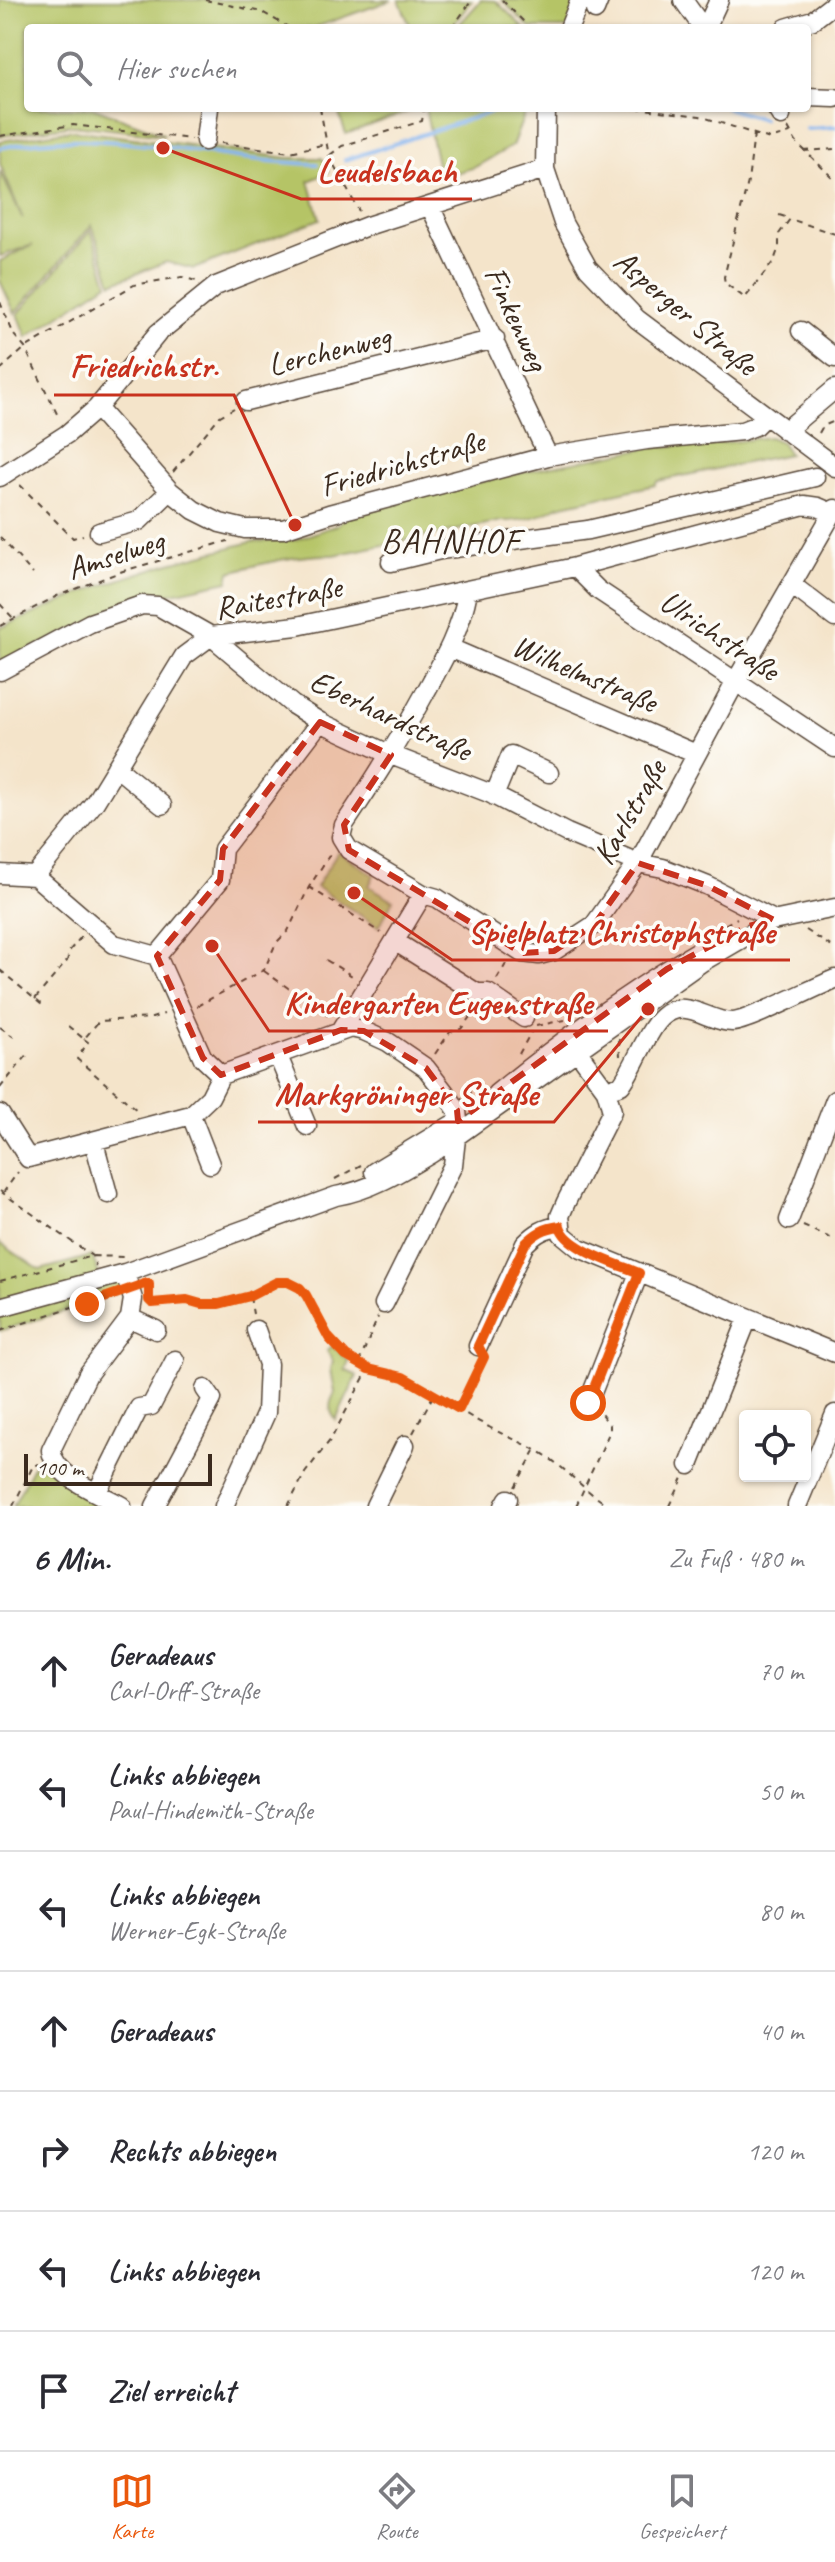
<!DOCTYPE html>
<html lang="de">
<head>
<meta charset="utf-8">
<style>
	:root { --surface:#fff; --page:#f7f7f7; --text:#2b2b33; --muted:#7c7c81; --line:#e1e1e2; --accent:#ea580c }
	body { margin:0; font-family:Caveat,sans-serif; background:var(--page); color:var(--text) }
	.controls { position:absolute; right:24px; bottom:24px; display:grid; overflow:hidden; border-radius:8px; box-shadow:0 2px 6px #0004 }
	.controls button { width:72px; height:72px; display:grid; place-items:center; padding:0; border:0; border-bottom:2px solid var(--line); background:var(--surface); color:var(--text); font:40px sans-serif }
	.scale { position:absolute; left:24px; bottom:20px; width:188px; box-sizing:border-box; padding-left:8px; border:4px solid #3b2a1e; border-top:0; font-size:22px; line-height:28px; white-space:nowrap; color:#3b2a1e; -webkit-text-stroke:6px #fdfcf7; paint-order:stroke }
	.stop { position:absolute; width:24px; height:24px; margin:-18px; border:6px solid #ea580c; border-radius:50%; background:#fff }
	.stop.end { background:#ea580c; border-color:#fff; box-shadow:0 2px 8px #0008 }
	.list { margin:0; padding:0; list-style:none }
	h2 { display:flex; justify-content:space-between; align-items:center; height:104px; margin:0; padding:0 32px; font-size:34px }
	h2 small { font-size:26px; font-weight:400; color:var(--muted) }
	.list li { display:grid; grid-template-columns:52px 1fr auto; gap:24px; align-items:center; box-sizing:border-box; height:120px; padding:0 32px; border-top:2px solid var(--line) }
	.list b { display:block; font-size:30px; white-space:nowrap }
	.list p { margin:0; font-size:26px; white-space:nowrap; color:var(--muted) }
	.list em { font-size:26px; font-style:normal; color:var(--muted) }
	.icon { flex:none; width:44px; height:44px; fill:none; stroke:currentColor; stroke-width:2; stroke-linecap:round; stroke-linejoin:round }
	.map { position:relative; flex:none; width:835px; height:1506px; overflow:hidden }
	.search { position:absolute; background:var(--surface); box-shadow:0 2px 6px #0004; left:24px; right:24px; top:24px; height:88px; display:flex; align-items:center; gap:20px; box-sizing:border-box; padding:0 28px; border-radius:8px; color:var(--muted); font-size:30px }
	.sheet { height:944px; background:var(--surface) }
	nav { display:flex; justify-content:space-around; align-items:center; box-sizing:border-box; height:112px; border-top:2px solid var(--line); background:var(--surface); font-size:22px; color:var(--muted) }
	nav a { display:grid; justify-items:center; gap:4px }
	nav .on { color:var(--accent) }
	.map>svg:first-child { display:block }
	.green { fill:#b5c466; stroke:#787742; stroke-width:2 }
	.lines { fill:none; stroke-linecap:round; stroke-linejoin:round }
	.stream { stroke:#83b3ee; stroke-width:4 }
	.minor-casing { stroke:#574638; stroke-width:21 }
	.path { stroke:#574638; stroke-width:2; stroke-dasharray:6 6; stroke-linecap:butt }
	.minor { stroke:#fff; stroke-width:18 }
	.route { stroke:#ea580c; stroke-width:10 }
	.marked { fill:#c8321e; fill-opacity:0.2; stroke:#c8321e; stroke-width:6; stroke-dasharray:16 10; stroke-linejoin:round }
	.labels { text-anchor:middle; stroke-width:7; stroke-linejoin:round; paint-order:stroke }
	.street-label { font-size:32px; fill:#3b2a1e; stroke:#fdfcf7 }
	.neighbourhood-label { font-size:34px; letter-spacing:2px; fill:#3b2a1e; stroke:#fdfcf7 }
	.leader { fill:none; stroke:#c8321e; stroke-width:3 }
	.callout-dot { fill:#c8321e; stroke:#fdfcf7; stroke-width:3 }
	.callout-label { font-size:34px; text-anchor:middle; font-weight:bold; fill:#c8321e; stroke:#fdfcf7; stroke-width:7; stroke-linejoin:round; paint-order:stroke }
</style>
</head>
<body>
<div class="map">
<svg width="835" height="1506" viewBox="0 0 835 1506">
	<rect width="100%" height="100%" fill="#fdfcf7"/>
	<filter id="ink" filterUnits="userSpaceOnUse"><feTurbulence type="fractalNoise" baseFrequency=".0125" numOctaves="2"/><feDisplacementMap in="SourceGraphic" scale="16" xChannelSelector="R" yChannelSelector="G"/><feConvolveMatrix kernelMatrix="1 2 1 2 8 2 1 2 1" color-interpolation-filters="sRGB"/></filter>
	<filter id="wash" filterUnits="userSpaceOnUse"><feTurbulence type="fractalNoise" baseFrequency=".006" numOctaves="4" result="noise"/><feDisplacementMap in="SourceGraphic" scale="32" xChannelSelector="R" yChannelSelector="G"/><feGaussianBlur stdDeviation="1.8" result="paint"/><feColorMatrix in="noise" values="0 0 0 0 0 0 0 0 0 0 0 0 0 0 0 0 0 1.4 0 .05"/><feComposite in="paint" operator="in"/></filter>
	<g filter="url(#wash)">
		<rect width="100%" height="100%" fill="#f4e4ca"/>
		<!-- green -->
		<path class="green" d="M0 0H392L313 28H28V108H95L165 135 73 125 0 136Z
			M399 0H472L451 28H411Z
			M481 0 496 1 524 28H456Z
			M502 0H580L569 28H530Z
			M337 108H414L415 109 346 134Z
			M425 108H527L512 146 475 167 440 178Z
			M72 130 288 158H322L329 172 309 181 320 219 194 269 166 262 112 283 92 225 15 313 0 281V261L33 245 0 256V171L23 219 0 164V141Z
			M91 230 108 283 27 337 18 314Z
			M769 437 781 442 789 454 658 481 655 485 558 506C540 517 524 521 502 521L334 555C298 554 264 563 230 572L228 581 136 601 0 663V628L97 587 170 563 251 542 295 540 337 525 347 516 384 504 542 468 647 448 697 444 700 446Z
			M338 851 374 875 369 886 393 900 379 927 316 887Z
			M0 1243 40 1270 92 1256 101 1279 125 1273 130 1287 87 1304 0 1331Z
			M332 1346 349 1361 345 1370 357 1376 336 1420C328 1410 329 1403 335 1393L331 1369 333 1361 327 1351Z
			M33 1466 59 1469 123 1506H13Z"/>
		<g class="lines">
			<!-- stream -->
			<path class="stream" d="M726 108 763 119
				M807 129 835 127
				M0 148C105 124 211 162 317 164
				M345 160 503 108"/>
		</g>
	</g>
	<g filter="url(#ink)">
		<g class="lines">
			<defs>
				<path id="minor" d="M683 0 703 28
					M595 10 599 0
					M569 28 580 0
					M706 28 719 0
					M786 28 813 20 835 3
					M807 97 835 98
					M546 108 545 169 563 223 588 268 637 319 835 467
					M776 108 781 116
					M205 141 209 108
					M430 206 548 456
					M801 331 835 358
					M246 401 495 339
					M97 408 170 491 194 510 220 523 245 529H283L329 514 548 456 647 440 742 431 755 426 765 416
					M785 431 835 389
					M0 477 67 434 97 408 158 333 216 286 367 226 545 169
					M99 532 139 521 170 491
					M391 562 440 550 588 530 815 477
					M575 567 598 590 835 748
					M792 585 835 618
					M468 591C461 629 444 659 425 693 400 739 373 782 344 825L341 837 349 850 423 894 437 898 522 953 539 955 554 951 594 925 638 863 736 681 835 509
					M450 648 696 754
					M0 671 90 623 142 605 158 606 211 636 293 705 320 722 391 755 489 793 567 833 638 863 663 868 708 886 774 920
					M116 767 162 805
					M494 796 511 755 549 773
					M0 874 35 876 114 944 157 956 203 1058 221 1075
					M35 876 95 802 184 656 211 636 297 626 575 567 804 505 818 507 832 513
					M763 923 835 908
					M396 942 477 993H488L524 1018
					M157 956 220 880 223 849 320 722
					M341 1030 423 894
					M570 1041 606 1090 612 1111 566 1202 560 1216 562 1234 579 1248 835 1353
					M278 1056 307 1126
					M606 1090 621 1085C635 1067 647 1030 662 1017 686 996 707 1022 732 1022 747 1022 815 987 835 979
					M496 1094C560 1042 628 992 700 950
					M0 1114 28 1158 191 1115 210 1097 221 1075 351 1028 364 1031 388 1042 426 1068 450 1099 457 1110 458 1121 453 1165 384 1304
					M191 1115 210 1164
					M94 1142 108 1194
					M374 1172 455 1123
					M789 1220 835 1100
					M0 1307 125 1273 336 1196C373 1190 405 1169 437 1150L702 962 774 920
					M130 1318 156 1330
					M478 1346 525 1244C536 1233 544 1228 560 1226
					M588 1403 639 1273
					M689 1465 748 1318
					M97 1492 139 1408 151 1406 175 1360
					M122 1506C101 1494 54 1477 51 1450L88 1374 130 1318 133 1299 125 1273
					M155 1506 212 1399 205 1389
					M224 1506 266 1413 268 1364 256 1330
					M375 1506 405 1445
					M504 1506 508 1499
					M797 1506 835 1414"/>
			</defs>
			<!-- minor casing -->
			<use href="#minor" class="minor-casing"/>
			<!-- path -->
			<path class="path" d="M205 0 262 12 290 28
				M502 0 530 28
				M452 28 472 0
				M320 108 329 156 359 211
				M636 108 700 116 770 139 790 133
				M788 128 796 142 835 180
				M754 134 748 182 724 277 725 283 745 298 774 261 779 247V234L790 219 835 234
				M0 136 73 125 191 139
				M221 143 290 152 326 144
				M804 151 835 149
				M330 155 342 146 422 121 424 108
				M779 215 789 218
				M0 302 14 335 25 348 59 418
				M0 370 25 348 134 285 182 277 196 281
				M819 433 823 426 835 421
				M173 472 220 416 234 408
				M20 485 73 538 83 535
				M0 537 33 574
				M0 604 13 618
				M0 626 57 596 123 571 228 541
				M309 887 381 933
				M806 930 835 949
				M704 936 737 918
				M326 960 354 977
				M0 970 42 1005
				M264 971 331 1018
				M497 979 506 964
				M35 999 67 961 70 950 81 937
				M197 1006 264 970 276 943 288 931 309 887 332 851
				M68 1026 84 1039 99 1021 152 1018 164 1014
				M536 1026 565 1020
				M0 1027 14 1037
				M84 1039 88 1042 77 1059 138 1111
				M619 1039 620 1056
				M435 1054 450 1032 461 1029 475 1010
				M519 1054 531 1032
				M0 1088 29 1053
				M466 1094 482 1089
				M335 1179 361 1165
				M0 1191 92 1256 96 1266
				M3 1193 18 1172
				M803 1226 835 1240
				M0 1281 92 1256 123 1257
				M143 1284H149V1300C160 1307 172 1300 185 1300 203 1300 212 1307 232 1302 251 1297 270 1278 289 1283 315 1290 323 1339 348 1357 366 1370 386 1369 405 1378 434 1392 460 1412 489 1427 505 1436 522 1442 538 1451 565 1466 583 1491 610 1506
				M250 1297 253 1314
				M0 1331 114 1293
				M359 1363 378 1317
				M459 1408 483 1360
				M413 1433 433 1396
				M515 1487 535 1451
				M13 1506 33 1466 39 1464
				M288 1506 305 1473 331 1439 368 1370
				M576 1506 610 1431V1425L601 1414
				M670 1506 683 1478"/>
			<!-- minor -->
			<use href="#minor" class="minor"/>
		</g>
	</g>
	<g class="lines" filter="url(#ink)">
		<!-- route -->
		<path class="route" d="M87 1304 147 1283 149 1284V1300L152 1303 187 1300 201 1304H219L250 1296 277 1282H288L300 1288 306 1295 329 1338 346 1356 369 1369 403 1377 459 1409 484 1357 478 1346 525 1244C536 1233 544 1228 560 1226 566 1249 618 1264 639 1273L588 1403"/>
	</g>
	<!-- marked area -->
	<path class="marked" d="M320 722 391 755 344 825 349 850 522 953 554 951 594 925 638 863 708 886 774 920 748 926 667 969 458 1121 457 1110 426 1068 364 1031 341 1030 221 1075 203 1058 157 956 220 880 223 849Z"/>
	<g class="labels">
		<!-- street labels -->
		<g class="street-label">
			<text transform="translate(686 312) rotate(40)" y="11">Asperger Straße</text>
			<text transform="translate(517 318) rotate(65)" y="11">Finkenweg</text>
			<text transform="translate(329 350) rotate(-14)" y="11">Lerchenweg</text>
			<text transform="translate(402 463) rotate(-16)" y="11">Friedrichstraße</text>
			<text transform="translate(115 554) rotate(-18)" y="11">Amselweg</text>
			<text transform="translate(278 597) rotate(-10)" y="11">Raitestraße</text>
			<text transform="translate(720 635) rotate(34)" y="11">Ulrichstraße</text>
			<text transform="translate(585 673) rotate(23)" y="11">Wilhelmstraße</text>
			<text transform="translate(391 715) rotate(25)" y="11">Eberhardstraße</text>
			<text transform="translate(629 812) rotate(-60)" y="11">Karlstraße</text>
		</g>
		<!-- neighbourhood labels -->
		<g class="neighbourhood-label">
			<text x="451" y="552">BAHNHOF</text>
		</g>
	</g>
	<!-- callouts -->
	<path class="leader" d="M163 148L301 199H472M295 525L234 395H54M354 893L452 960H790M212 946L269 1031H608M648 1009L554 1122H258"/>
	<g class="callout-dot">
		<circle cx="163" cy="148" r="8"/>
		<circle cx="295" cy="525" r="8"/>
		<circle cx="354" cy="893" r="8"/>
		<circle cx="212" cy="946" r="8"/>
		<circle cx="648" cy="1009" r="8"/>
	</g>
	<g class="callout-label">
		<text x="387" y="182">Leudelsbach</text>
		<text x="144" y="377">Friedrichstr.</text>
		<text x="621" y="943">Spielplatz Christophstraße</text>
		<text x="438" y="1014">Kindergarten Eugenstraße</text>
		<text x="406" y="1105">Markgröninger Straße</text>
	</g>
</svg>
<div class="controls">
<button><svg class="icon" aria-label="locate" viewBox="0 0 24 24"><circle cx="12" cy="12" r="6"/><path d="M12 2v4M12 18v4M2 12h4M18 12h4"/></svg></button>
</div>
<div class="scale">100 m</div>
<div class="stop" style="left:588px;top:1403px"></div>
<div class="stop end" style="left:87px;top:1304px"></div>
<div class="search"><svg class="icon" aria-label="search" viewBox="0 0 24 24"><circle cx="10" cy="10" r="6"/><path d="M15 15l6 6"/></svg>Hier suchen</div>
</div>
<section class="sheet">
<h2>6 Min.<small>Zu Fuß · 480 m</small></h2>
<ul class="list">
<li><svg class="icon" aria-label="ahead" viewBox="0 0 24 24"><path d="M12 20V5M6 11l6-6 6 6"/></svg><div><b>Geradeaus</b><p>Carl-Orff-Straße</p></div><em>70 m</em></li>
<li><svg class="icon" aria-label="left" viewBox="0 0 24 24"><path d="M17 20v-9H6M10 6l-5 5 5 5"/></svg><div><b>Links abbiegen</b><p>Paul-Hindemith-Straße</p></div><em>50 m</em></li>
<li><svg class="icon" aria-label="left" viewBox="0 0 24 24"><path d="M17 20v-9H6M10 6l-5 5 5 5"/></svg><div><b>Links abbiegen</b><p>Werner-Egk-Straße</p></div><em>80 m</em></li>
<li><svg class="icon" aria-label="ahead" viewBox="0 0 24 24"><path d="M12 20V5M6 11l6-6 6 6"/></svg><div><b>Geradeaus</b></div><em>40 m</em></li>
<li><svg class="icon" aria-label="right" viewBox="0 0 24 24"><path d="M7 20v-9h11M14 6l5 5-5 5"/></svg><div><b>Rechts abbiegen</b></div><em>120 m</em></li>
<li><svg class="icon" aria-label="left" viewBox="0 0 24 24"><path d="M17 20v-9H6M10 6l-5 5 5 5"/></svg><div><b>Links abbiegen</b></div><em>120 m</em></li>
<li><svg class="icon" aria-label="arrive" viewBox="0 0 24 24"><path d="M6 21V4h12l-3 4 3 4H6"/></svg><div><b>Ziel erreicht</b></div></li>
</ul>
</section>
<nav>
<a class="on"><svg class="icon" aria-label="map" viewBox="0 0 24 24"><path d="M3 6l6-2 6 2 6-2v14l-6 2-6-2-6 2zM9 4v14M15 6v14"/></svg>Karte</a>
<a><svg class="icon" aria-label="directions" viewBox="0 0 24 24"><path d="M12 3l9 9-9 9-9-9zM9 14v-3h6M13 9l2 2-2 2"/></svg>Route</a>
<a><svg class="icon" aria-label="saved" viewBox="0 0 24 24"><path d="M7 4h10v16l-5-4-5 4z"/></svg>Gespeichert</a>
</nav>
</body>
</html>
